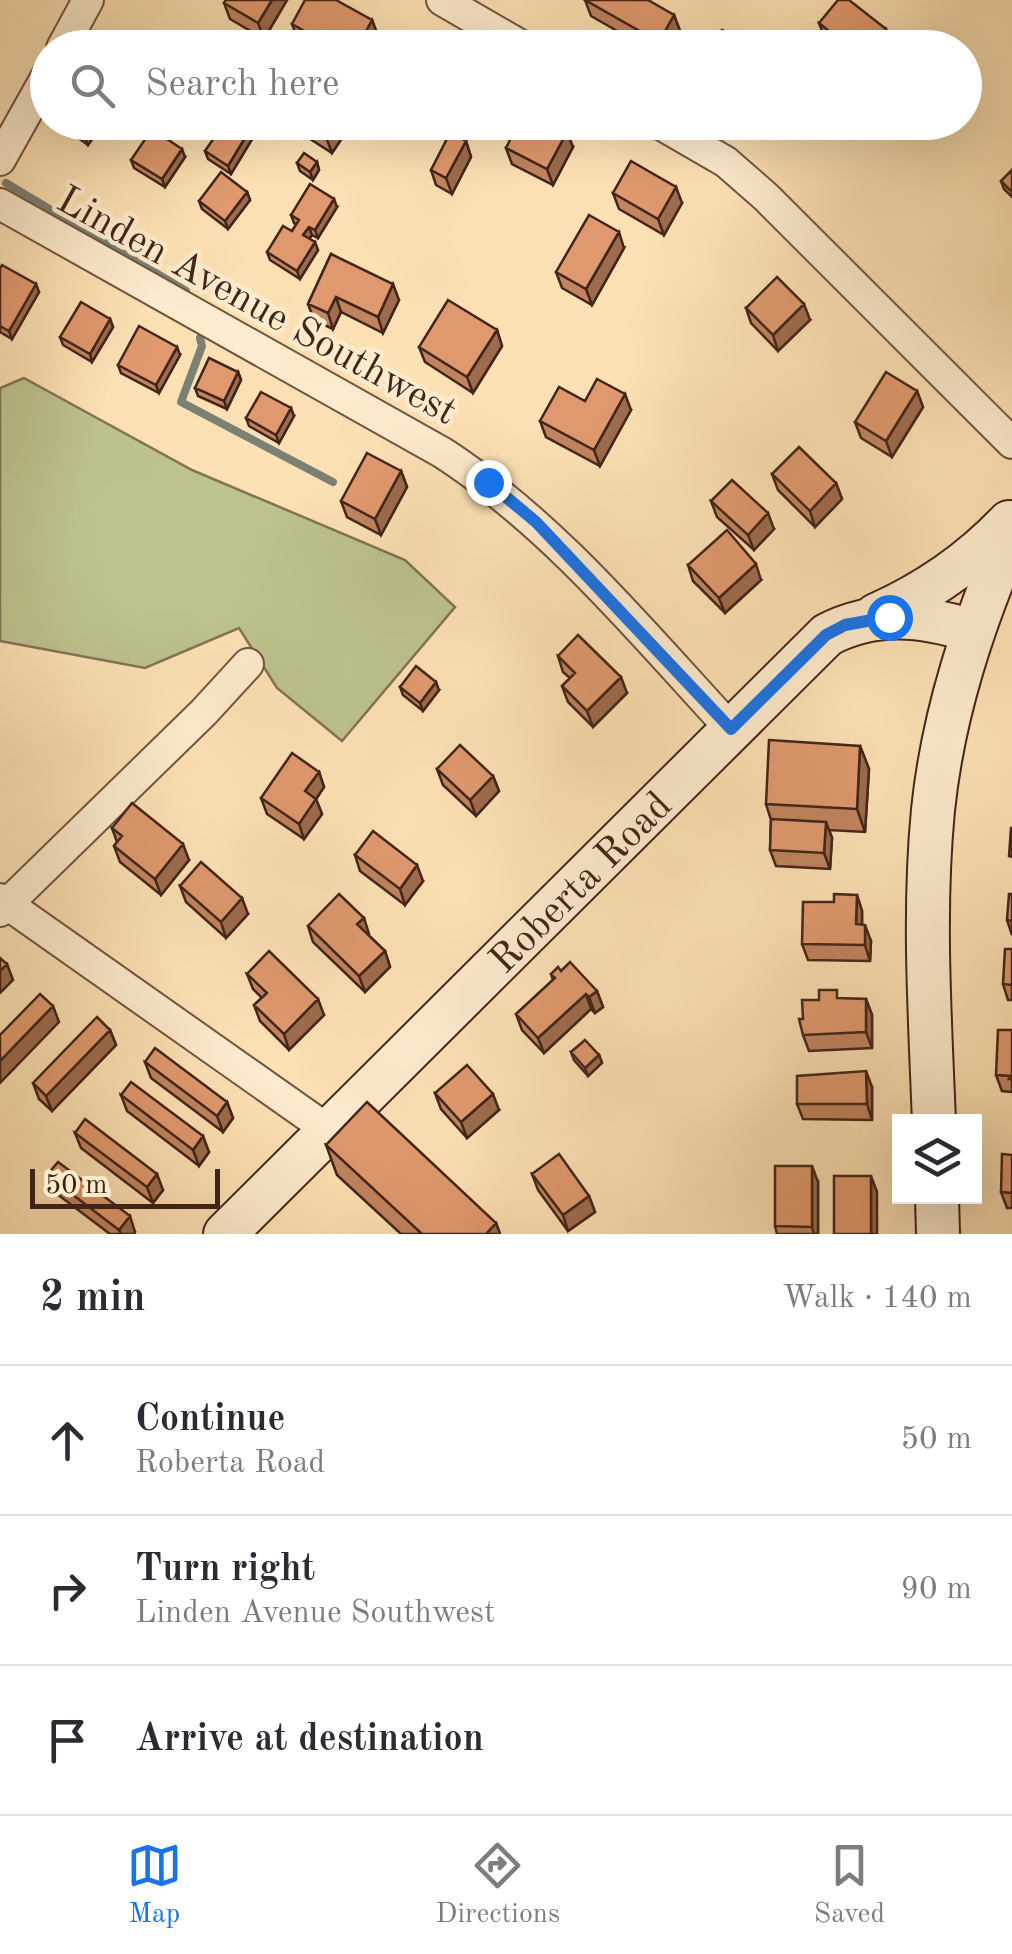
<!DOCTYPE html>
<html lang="en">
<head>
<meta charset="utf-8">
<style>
	:root { --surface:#fff; --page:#f2f2f3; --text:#2b2b33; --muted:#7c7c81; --line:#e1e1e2; --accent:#1a73e8 }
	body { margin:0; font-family:"Old Standard TT",serif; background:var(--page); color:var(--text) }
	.controls { position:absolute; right:30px; bottom:30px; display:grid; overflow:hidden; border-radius:0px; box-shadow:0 10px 40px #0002 }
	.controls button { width:90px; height:90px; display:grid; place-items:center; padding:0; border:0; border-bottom:2px solid var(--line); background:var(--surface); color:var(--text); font:50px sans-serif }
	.scale { position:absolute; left:30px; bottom:25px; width:190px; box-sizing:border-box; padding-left:10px; border:5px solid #422519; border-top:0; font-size:28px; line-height:35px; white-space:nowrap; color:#422519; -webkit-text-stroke:8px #feecce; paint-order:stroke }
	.stop { position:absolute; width:30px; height:30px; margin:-22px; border:8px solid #1a73e8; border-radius:50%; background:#fff }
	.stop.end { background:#1a73e8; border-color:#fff; box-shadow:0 2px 10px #0008 }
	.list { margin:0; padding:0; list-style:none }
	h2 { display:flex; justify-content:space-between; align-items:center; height:130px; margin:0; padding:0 40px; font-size:42px }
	h2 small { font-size:32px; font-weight:400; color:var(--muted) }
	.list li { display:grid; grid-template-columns:65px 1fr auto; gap:30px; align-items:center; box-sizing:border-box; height:150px; padding:0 40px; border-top:2px solid var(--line) }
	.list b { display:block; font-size:38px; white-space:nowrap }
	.list p { margin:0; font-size:32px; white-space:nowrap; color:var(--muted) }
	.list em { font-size:32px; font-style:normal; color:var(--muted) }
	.icon { flex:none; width:55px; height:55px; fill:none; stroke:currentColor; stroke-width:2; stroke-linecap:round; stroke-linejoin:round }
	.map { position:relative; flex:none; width:1012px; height:1234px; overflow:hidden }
	.search { position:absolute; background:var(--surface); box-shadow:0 10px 40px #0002; left:30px; right:30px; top:30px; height:110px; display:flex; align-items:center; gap:25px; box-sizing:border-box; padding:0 35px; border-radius:55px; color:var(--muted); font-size:38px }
	.sheet { height:580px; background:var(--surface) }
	nav { display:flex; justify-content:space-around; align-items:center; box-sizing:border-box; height:140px; border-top:2px solid var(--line); background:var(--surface); font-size:28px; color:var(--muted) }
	nav a { display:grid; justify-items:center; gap:5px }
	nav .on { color:var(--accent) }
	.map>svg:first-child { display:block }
	.green { fill:#bec38e; stroke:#807454; stroke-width:2.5 }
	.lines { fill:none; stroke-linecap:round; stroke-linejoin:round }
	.stream { stroke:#7a8073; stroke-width:8 }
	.street-casing { stroke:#715440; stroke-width:34 }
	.secondary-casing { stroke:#422519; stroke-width:46 }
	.street { stroke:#feecce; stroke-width:30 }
	.secondary { stroke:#feecce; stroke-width:42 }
	.wall { fill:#c1845f; stroke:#422519; stroke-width:2.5 }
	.shaded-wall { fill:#9d6b4d; stroke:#422519; stroke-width:2.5 }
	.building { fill:#e0996e; stroke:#422519; stroke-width:2.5 }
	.route { stroke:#1a73e8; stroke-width:12 }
	.labels { text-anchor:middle; stroke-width:9; stroke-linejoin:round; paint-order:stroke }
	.street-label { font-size:40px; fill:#422519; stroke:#feecce }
</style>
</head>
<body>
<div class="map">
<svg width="1012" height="1234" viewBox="0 0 1012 1234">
	<rect width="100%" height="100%" fill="#fde1b4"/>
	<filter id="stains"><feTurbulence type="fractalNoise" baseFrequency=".002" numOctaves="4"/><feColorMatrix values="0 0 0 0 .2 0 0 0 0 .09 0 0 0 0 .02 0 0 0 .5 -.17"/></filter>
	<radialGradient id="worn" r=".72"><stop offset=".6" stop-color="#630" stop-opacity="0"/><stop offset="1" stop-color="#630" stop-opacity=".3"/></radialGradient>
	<!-- green -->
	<path class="green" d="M24 378 192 470 405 560 455 607 342 741 277 688 239 628 145 668 0 641V388Z"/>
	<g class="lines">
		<!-- stream -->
		<path class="stream" d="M6 183 186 291
			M200 338 202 346 181 402 333 482"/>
		<defs>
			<path id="street" d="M442 0 525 48
				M62 48 88 0
				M657 122 726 162 766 197 1012 443
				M0 160 48 74
				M0 204 443 453C555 526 641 632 731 729
				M0 899 328 1130
				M0 911 204 712 248 664"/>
			<g id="secondary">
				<path d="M876 615C928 592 970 563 1009 522"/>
				<path d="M934 1122C930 1018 923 913 933 810 943 713 974 621 1012 533"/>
				<path d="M937 1196 938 1234"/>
				<path id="s1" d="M225 1234 827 635C875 610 922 615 972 631"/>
			</g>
		</defs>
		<!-- street casing -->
		<use href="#street" class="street-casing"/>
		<!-- secondary casing -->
		<use href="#secondary" class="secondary-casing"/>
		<!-- street -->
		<use href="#street" class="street"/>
		<!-- secondary -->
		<use href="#secondary" class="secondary"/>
	</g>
	<!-- wall -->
	<path class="wall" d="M226 0H287L264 39 230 19 224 3Z
		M585 0 674 15 680 31 671 48H647L591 16Z
		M372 20 378 36 372 48H312L298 40 292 24Z
		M819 23 891 45 889 48H836L825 39Z
		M56 122H104L88 145Z
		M291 122H342L346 132 332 153 293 128Z
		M257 131 231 174 208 159 205 151Z
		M466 141 471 157 452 194 436 185 431 170Z
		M573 147 553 185 512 164 506 148Z
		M185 157 165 187 134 168 131 160Z
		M317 162 319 170 313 180 300 171 297 163Z
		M1012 170V197L1004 189 1001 181Z
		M247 192 250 200 228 229 202 209 199 201Z
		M613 193 682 203 664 235 619 209Z
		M337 207 318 238 312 235 309 239 318 250 300 279 270 260 267 252 292 231 296 225 294 223 291 215Z
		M624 248 592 305 562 288 556 272Z
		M331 254 399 300 383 333 341 312 333 329 314 320 308 304Z
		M0 269 39 292 12 339 0 332Z
		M746 308 810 320 778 351 751 323Z
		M110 319 113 327 92 362 63 345 60 337Z
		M497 330 502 346 473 393 425 362 419 347Z
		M180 355 159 393 121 373 118 365Z
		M238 372 241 380 227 409 198 396 195 388Z
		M917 391 923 407 892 457 861 438 855 422Z
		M585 401 631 410 600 466 546 437 540 421Z
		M294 416 279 443 249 426 246 418Z
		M401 471 407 487 381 535 347 517 341 501Z
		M772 474 836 483 842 499 815 527 778 490Z
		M711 501 774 529 754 550 717 517Z
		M688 565 761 580 725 613 693 581Z
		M558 656 627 693 593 727 568 702 562 686 570 678 563 672Z
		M400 687 439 690 423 711 403 695Z
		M860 746 869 769 865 832 829 830 832 838 830 869 776 866 770 850 771 820 766 804Z
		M437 769 493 776 499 791 476 816 443 785Z
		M319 772 324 787 316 799 322 814 304 839 267 814 261 798Z
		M112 828 189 860 161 895 120 862 114 846 117 842Z
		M355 855 423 881 405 905 360 871Z
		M180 886 248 914 226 938 186 902Z
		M1012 894V935L1007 920Z
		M857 895 862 911V925L871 941 870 961 808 960 802 944 834 902Z
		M364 918 368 935 385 951 390 967 365 992 313 942 308 926Z
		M1012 949V1000H1008L1003 984Z
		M561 971 597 991 603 1007 595 1013 591 1009 544 1053 522 1030 516 1014 553 980 551 974Z
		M247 974 324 1015 289 1050 260 1021 254 1005 262 998 253 989Z
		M840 999H866L872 1015V1048L809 1051 803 1035V1019Z
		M110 1030 116 1045 52 1111 39 1099 33 1083Z
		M1012 1030V1092L1002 1091 996 1075Z
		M571 1052 599 1055 602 1063 588 1076 574 1060Z
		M145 1062 227 1102 233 1118 223 1132 151 1078Z
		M872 1087V1120L803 1119 797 1104Z
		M435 1093 499 1110 467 1138 441 1109Z
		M121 1095 209 1152 199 1166 127 1111Z
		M75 1133 163 1190 153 1203 81 1148Z
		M326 1145 496 1223 500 1234H401L337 1175Z
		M1012 1155V1208H1007L1001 1192Z
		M532 1174 589 1196 595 1212 568 1231 538 1190Z
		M47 1175 135 1232 134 1234H110L53 1191Z
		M818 1182V1234H777L775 1226Z"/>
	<!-- shaded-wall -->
	<path class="shaded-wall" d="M272 0H287L264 39 258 23Z
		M674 15 680 31 671 48H661L659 42Z
		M372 20 378 36 372 48H357Z
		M886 29 891 45 889 48H871Z
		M95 122H104L88 145 85 137Z
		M336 122H342L346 132 332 153 326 137Z
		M254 123 257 131 231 174 228 166Z
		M567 132 573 147 553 185 547 169Z
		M466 141 471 157 452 194 446 178Z
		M182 149 185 157 165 187 162 179Z
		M317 162 319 170 313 180 310 172Z
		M676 187 682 203 664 235 658 219Z
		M247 192 250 200 228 229 225 221Z
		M334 199 337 207 318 238 315 230Z
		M309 227 312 235 306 243 303 235Z
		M619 232 624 248 592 305 586 289Z
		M315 242 318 250 300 279 297 271Z
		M36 284 39 292 12 339 9 331Z
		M393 284 399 300 383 333 378 317Z
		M336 297 341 312 333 329 328 313Z
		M804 304 810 320 778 351 773 335Z
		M110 319 113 327 92 362 90 354Z
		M497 330 502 346 473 393 467 377Z
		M177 347 180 355 159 393 156 385Z
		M238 372 241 380 227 409 224 401Z
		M917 391 923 407 892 457 886 441Z
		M625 394 631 410 600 466 594 450Z
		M291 408 294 416 279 443 276 435Z
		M401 471 407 487 381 535 375 519Z
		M836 483 842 499 815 527 810 511Z
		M768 513 774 529 754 550 748 535Z
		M756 564 761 580 725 613 719 598Z
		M621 677 627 693 593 727 587 711Z
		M436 682 439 690 423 711 420 703Z
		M860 746 869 769 865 832 857 809Z
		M319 772 324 787 316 799 322 814 304 839 299 824 305 791Z
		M493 776 499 791 476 816 470 800Z
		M826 822 832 838 830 869 824 853Z
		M183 844 189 860 161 895 155 879Z
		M417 865 423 881 405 905 400 889Z
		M857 895 862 911V940L856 924Z
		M242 898 248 914 226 938 221 922Z
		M364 918 369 934 363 940 357 924Z
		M865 925 871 941 870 961 865 945Z
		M385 951 390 967 365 992 359 976Z
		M7 964 13 980 0 993V971Z
		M597 991 603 1007 595 1013 589 997Z
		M586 994 591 1009 544 1053 538 1038Z
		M318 999 324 1015 289 1050 284 1034Z
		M866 999 872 1015V1048L866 1032Z
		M53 1006 59 1022 0 1083V1061Z
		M110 1030 116 1045 52 1111 46 1096Z
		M599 1055 602 1063 588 1076 585 1068Z
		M866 1071 872 1087V1120L867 1104Z
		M493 1094 499 1110 467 1138 461 1122Z
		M227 1102 233 1118 223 1132 217 1116Z
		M203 1136 209 1152 199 1166 193 1150Z
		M812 1166 818 1182V1234H814L812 1227Z
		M157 1174 163 1190 153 1203 147 1187Z
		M871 1176 877 1192V1234H871Z
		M589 1196 595 1212 568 1231 563 1215Z
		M130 1216 135 1232 134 1234H121L119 1230Z
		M496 1223 500 1234H486Z"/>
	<!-- building -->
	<path class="building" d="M226 0H272L258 23 224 3Z
		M305 0H336L372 20 357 48H318L322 41 292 24Z
		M585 0H648L674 15 659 42Z
		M838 0H849L886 29 871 48H850L819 23Z
		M722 30 762 48H714Z
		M191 36 208 48H183Z
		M899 42 908 48H895Z
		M64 122H95L85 137Z
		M225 122 254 123 228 166 205 151Z
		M303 122H336L326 137Z
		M519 122H549L567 132 547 169 506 148Z
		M152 129 182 149 162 179 131 160Z
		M450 133 466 141 446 178 431 170Z
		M304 153 317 162 310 172 297 163Z
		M631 161 676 187 658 219 613 193Z
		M1012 170V192L1001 181Z
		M221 172 247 192 225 221 199 201Z
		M310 184 334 199 315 230 309 227 303 235 315 242 297 271 267 252 283 226 292 231 299 220 291 215Z
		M589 215 619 232 586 289 556 272Z
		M331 254 393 284 378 317 336 297 328 313 308 304Z
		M2 265 36 284 9 331 0 326V269Z
		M777 277 804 304 773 335 746 308Z
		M448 300 497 330 467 377 419 347Z
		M81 302 110 319 90 354 60 337Z
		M139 326 177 347 156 385 118 365Z
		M209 358 238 372 224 401 195 388Z
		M886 372 917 391 886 441 855 422Z
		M597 379 625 394 594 450 540 421 559 387 585 401Z
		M261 392 291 408 276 435 246 418Z
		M799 447 836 483 810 511 772 474Z
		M367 453 401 471 375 519 341 501Z
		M732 480 768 513 748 535 711 501Z
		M727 530 756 564 719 598 688 565Z
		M578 635 621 677 587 711 562 686 575 673 558 656Z
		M416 666 436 682 420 703 400 687Z
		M769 740 860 746 857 809 766 804Z
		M460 745 493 776 470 800 437 769Z
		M292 753 319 772 305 791 316 799 299 824 261 798Z
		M132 803 183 844 155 879 114 846 122 836 112 828Z
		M771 819 826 822 824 853 770 850Z
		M1011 828H1012V857L1009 856Z
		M373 831 417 865 400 889 355 855Z
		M201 862 242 898 221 922 180 886Z
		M339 894 364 918 357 924 385 951 359 976 308 926Z
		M834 894 857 895 856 924 865 925V945L802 944 803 902H834Z
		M1009 894H1012V921L1007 920Z
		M1005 949H1012V985L1003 984Z
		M269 951 318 999 284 1034 254 1005 267 993 247 974Z
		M0 958 7 964 0 971Z
		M570 962 597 991 589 997 586 994 538 1038 516 1014 555 978 551 974 558 967 561 971Z
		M819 990H837V998L866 999V1032L803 1035 799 1019H803L802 1000H819Z
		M40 994 53 1006 0 1061V1035Z
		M97 1017 110 1030 46 1096 33 1083Z
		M998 1030H1012V1079H1009L1011 1076 996 1075Z
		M585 1040 599 1055 585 1068 571 1052Z
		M155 1048 227 1102 217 1116 145 1062Z
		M467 1065 493 1094 461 1122 435 1093Z
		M866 1071 867 1104H797V1076Z
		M131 1082 203 1136 193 1150 121 1095Z
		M367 1102 496 1223 486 1234H422L326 1145Z
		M85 1119 157 1174 147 1187 75 1133Z
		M559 1154 589 1196 563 1215 532 1174Z
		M1002 1154 1012 1155V1193L1001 1192Z
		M58 1162 130 1216 119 1230 47 1175Z
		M775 1166H812V1227L775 1226Z
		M834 1176H871V1234H834Z"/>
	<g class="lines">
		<!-- route -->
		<path class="route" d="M488 482 536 522 731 729 826 635 845 625 889 617"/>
	</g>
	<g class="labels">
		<!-- street labels -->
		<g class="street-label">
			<text transform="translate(258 304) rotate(29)" y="14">Linden Avenue Southwest</text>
			<text dy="14" stroke="none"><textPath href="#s1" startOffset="500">Roberta Road</textPath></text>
		</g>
	</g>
	<rect width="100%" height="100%" filter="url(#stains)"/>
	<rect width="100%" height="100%" fill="url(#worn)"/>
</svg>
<div class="controls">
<button><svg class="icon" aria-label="layers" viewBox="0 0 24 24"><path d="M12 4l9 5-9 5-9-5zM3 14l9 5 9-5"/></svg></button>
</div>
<div class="scale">50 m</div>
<div class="stop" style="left:889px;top:617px"></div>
<div class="stop end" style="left:488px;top:482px"></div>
<div class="search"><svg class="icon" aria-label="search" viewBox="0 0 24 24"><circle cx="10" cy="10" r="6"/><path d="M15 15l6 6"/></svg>Search here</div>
</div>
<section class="sheet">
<h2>2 min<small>Walk · 140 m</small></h2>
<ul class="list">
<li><svg class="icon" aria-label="ahead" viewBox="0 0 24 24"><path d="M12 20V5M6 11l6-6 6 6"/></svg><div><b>Continue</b><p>Roberta Road</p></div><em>50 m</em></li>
<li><svg class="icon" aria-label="right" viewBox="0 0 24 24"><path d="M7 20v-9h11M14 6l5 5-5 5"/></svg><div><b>Turn right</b><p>Linden Avenue Southwest</p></div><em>90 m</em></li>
<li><svg class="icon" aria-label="arrive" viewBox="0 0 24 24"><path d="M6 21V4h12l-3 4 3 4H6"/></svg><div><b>Arrive at destination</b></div></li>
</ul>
</section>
<nav>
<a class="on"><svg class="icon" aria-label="map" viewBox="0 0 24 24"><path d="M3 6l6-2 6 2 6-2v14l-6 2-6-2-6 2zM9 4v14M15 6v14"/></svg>Map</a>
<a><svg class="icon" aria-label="directions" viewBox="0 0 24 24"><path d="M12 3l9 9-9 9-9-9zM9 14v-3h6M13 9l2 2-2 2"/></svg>Directions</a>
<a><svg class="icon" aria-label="saved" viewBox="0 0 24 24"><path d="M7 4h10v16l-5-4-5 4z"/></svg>Saved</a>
</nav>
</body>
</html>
